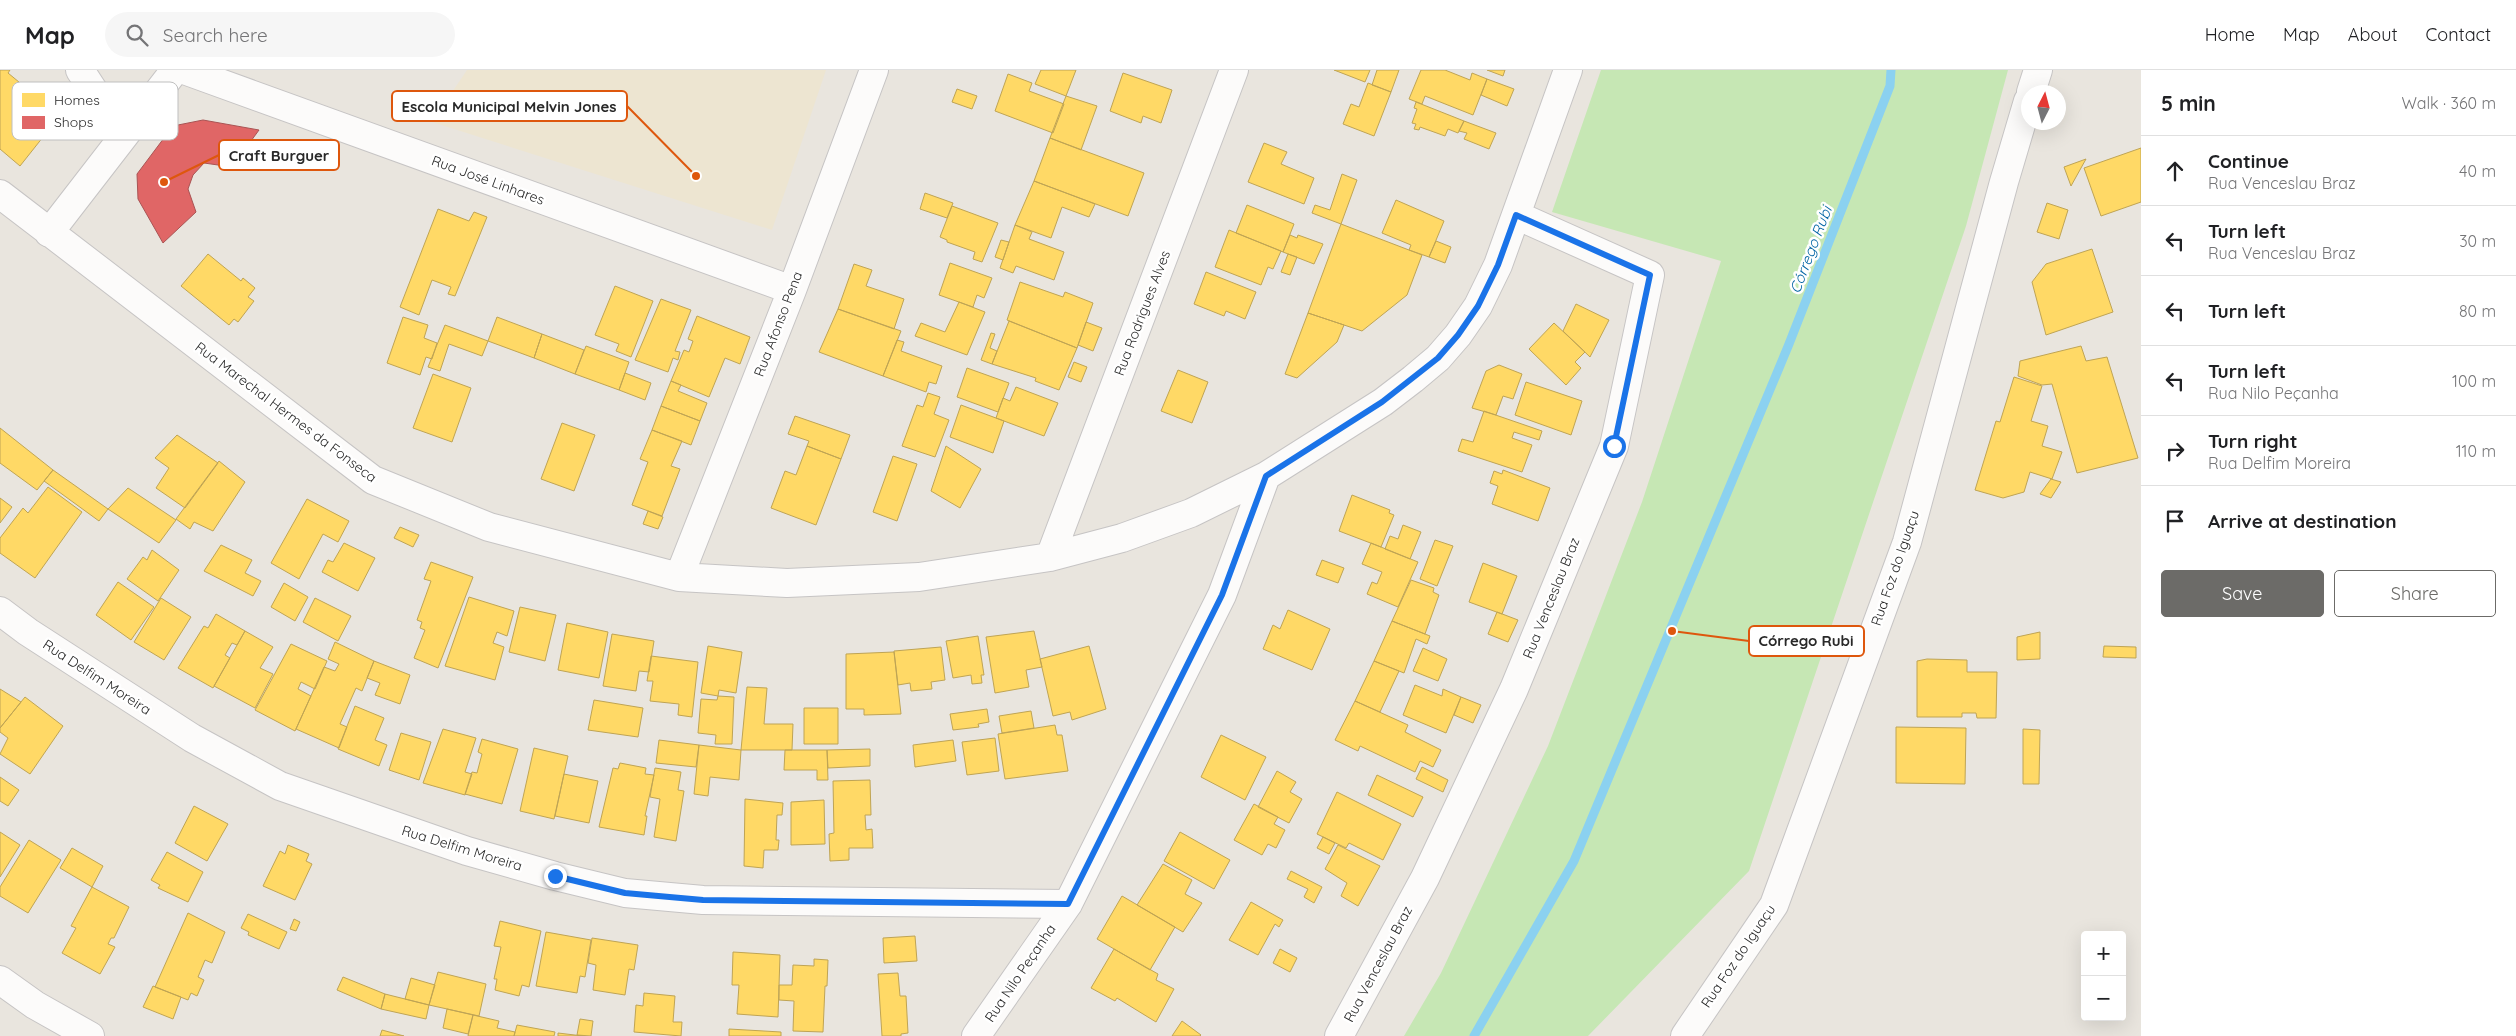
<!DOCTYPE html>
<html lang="en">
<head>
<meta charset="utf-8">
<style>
	:root { --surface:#fff; --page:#f6f6f6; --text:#202124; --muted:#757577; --line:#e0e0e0; --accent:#6c6b68 }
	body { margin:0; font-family:Quicksand,sans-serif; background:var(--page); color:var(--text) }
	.controls { position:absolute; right:15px; bottom:15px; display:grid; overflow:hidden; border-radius:5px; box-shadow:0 5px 20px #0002 }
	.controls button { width:45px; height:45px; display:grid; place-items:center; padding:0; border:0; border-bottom:1px solid var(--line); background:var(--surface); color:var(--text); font:25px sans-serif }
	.compass { position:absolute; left:2021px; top:15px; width:45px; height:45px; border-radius:50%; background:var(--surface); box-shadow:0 5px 20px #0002; rotate:6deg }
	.stop { position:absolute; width:15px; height:15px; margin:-11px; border:4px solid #1a73e8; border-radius:50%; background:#fff }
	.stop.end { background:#1a73e8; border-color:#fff; box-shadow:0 1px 5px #0008 }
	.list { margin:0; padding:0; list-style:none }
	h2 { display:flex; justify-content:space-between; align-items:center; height:65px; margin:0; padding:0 20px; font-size:21px }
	h2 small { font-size:16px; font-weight:400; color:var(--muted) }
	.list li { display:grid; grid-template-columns:32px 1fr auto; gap:15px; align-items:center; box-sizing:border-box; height:70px; padding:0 20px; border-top:1px solid var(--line) }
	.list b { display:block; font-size:19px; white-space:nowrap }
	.list p { margin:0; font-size:16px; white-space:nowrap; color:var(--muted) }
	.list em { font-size:16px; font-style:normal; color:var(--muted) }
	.actions { display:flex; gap:10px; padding:15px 20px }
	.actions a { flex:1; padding:11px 0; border:1px solid var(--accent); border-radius:5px; text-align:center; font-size:18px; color:var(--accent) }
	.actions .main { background:var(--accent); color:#fff }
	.icon { flex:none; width:28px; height:28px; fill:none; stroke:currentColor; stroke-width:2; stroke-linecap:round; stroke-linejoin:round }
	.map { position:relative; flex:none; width:2141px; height:966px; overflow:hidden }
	header { display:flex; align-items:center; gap:30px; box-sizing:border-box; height:70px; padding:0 25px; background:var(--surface); border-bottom:1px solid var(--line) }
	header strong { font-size:24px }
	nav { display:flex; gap:28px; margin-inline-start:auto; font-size:18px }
	.search { width:350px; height:45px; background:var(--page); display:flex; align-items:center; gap:12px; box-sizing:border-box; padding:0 18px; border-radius:28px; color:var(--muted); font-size:19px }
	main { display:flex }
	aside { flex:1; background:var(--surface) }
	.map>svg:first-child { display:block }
	.education { fill:#ede5d1 }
	.green { fill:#c6e7b4 }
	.homes { fill:#ffd966; stroke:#bfa454 }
	.shops { fill:#e06666; stroke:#a95454 }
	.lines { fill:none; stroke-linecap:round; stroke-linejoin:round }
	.stream { stroke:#8bd1f0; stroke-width:9 }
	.street-casing { stroke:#c6c4c4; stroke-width:30 }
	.street { stroke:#fcfbfa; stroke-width:28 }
	.route { stroke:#1a73e8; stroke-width:6 }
	.labels { text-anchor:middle; stroke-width:5; stroke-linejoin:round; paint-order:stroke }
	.street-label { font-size:14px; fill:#292929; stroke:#fff }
	.water-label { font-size:15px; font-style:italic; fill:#0264a4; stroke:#fff }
	.key { fill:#fff; stroke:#bfbfbf; stroke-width:1 }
	.key-label { font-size:14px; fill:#292929 }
	.leader { fill:none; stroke:#de570d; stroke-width:2 }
	.callout-dot { fill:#de570d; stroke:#fff; stroke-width:2 }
	.callout { fill:#fff; stroke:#de570d; stroke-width:2 }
	.callout-label { font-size:15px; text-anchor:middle; font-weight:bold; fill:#292929 }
</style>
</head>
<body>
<header>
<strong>Map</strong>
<div class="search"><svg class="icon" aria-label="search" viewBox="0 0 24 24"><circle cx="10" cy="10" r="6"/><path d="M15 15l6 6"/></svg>Search here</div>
<nav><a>Home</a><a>Map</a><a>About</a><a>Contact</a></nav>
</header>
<main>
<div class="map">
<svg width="2141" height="966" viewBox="0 0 2141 966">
	<rect width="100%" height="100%" fill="#e9e5de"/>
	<!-- education -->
	<path class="education" d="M467 0H826L772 160 432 52Z"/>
	<!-- green -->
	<path class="green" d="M1601 0H2008L1966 156 1749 801 1588 966H1404L1441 903 1548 676 1642 432 1721 191 1552 142Z"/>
	<!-- homes -->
	<path class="homes" d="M0 0H10L8 3 25 17 17 26 43 49 38 54 47 62 20 96 0 79Z
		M1041 0H1076L1066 26 1035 14Z
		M1334 0H1370L1365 12Z
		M1377 0H1399L1391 22 1372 15Z
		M1421 0H1445L1470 10 1472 3 1487 9 1473 45 1425 26 1422 34 1409 29Z
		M1487 0H1505L1503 6Z
		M1123 3 1172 20 1161 53 1143 46 1141 53 1110 41Z
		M1008 4 1032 13 1029 21 1064 34 1053 63 995 41Z
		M1487 9 1514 19 1507 36 1481 25Z
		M1368 13 1391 22 1374 66 1343 54 1351 34 1359 37Z
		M957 19 977 26 972 39 952 32Z
		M1066 26 1097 36 1081 80 1050 68Z
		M1416 32 1464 51 1458 63 1448 59 1445 66 1420 57 1419 60 1414 59 1416 54 1412 53 1417 39 1414 38Z
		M1464 51 1496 63 1489 79 1464 69 1467 63 1459 61Z
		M1050 68 1144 103 1128 146 1034 111Z
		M1264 73 1287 82 1281 94 1314 108 1304 134 1248 112Z
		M2141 78V132L2101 146 2084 98Z
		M2086 89 2071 116 2064 97Z
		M1342 104 1357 110 1341 154 1312 143 1315 135 1330 140Z
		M1034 111 1095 134 1089 147 1062 137 1051 168 1015 155Z
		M925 123 953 133 947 148 920 139Z
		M1396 130 1444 151 1429 187 1409 180 1411 175 1382 163Z
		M2047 133 2068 140 2059 169 2037 162Z
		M1247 135 1294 154 1283 182 1236 163Z
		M952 136 998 153 982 192 973 189 975 182 947 172V170L940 167Z
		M438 139 469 151 474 142 487 147 455 226 448 224 451 217 432 210 419 245 400 237Z
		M1341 154 1422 185 1407 225 1362 261 1308 243Z
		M1015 155 1032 162 1029 169 1064 182 1054 210 1016 196 1013 203 1000 198Z
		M1229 160 1281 181 1273 199 1268 197 1261 215 1215 197Z
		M1290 165 1297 168 1298 165 1323 174 1314 194 1283 182Z
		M1001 170 1009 172 1003 190 995 187Z
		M1436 171 1451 177 1445 193 1429 187Z
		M2092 179 2113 242 2046 265 2032 212 2046 194Z
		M208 184 241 211 243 208 255 218 248 227 254 231 238 252 234 249 229 255 181 216Z
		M1288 184 1297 187 1290 205 1281 202Z
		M950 193 992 208 984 228 977 225 973 237 939 225Z
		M854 194 872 200 866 216 904 229 894 259 838 239Z
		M1206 202 1256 222 1245 249 1226 241 1224 246 1194 234Z
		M1020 212 1063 227 1065 222 1093 233 1077 278 1007 250Z
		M615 216 653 231 631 287 616 281 619 274 595 265Z
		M661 229 691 240 675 281 680 282 678 290 673 288 668 302 635 290Z
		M959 232 985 242 967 285 915 266 921 253 945 262Z
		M1576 234 1609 250 1590 287 1563 261Z
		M838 239 901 261 883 306 819 282Z
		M1308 243 1344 255 1337 272 1297 308 1285 304Z
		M697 246 750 267 740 294 725 288 709 327 671 311 684 280 689 282 693 271 688 269Z
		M403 247 428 255 424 268 437 273 432 289 426 287 420 305 387 293Z
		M497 247 542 264 534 288 488 271Z
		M1009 251 1077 278 1059 320 1035 311 1036 308 992 294Z
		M1086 252 1102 258 1093 281 1078 275Z
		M1554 253 1585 282 1575 292 1581 298 1566 315 1529 279Z
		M445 255 488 271 482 286 449 274 440 301 428 297Z
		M991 263 995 264 990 278 997 281 992 294 981 290Z
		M542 264 584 280 575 304 534 288Z
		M897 270 904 272 901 281 942 296 936 314 929 312 926 322 883 306Z
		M586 276 629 292 619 320 575 304Z
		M2081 276 2086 291 2107 287 2138 388 2077 403 2052 314 2042 315 2018 306 2020 291Z
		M1074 292 1087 297 1081 312 1068 307Z
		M1499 295 1522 304 1513 329 1503 326 1496 345 1472 338 1486 301Z
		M967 298 1009 313 998 342 957 327Z
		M1178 300 1208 312 1192 353 1161 341Z
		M625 303 651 313 645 330 619 320Z
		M433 304 471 318 452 372 413 358Z
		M2014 307 2042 316 2031 351 2048 356 2042 376 2062 382 2052 409 2030 402 2024 422 2003 428 1975 420 1996 351 2000 352Z
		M671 311 681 315 678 321 707 333 700 351 661 336Z
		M1526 312 1582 331 1571 365 1515 345Z
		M1016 317 1058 333 1044 366 996 348 1003 328 1010 331Z
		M928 323 940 327 934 344 949 350 935 387 902 376 917 335 923 337Z
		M961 335 1004 351 993 383 950 367Z
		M661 336 700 351 691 375 652 360Z
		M1484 341 1542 361 1539 370 1514 362 1512 368 1532 375 1522 402 1458 381 1462 369 1473 372Z
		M795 346 850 365 841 389 807 376 809 371 788 364Z
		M562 353 595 365 574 421 541 409Z
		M0 358 53 400 37 420 0 393Z
		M652 360 682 371 671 396 680 399 662 446 632 435 648 392 640 389Z
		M177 365 218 393 185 438 156 418 169 398 155 388Z
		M807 376 841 389 816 455 771 438 785 401 796 405Z
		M946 376 981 399 960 438 931 421Z
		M893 386 917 394 897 451 873 442Z
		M219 391 245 412 213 461 194 452 190 459 176 449Z
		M53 400 108 439 99 451 44 411Z
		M1503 400 1550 418 1538 451 1492 434 1498 416 1490 413 1494 401 1502 404Z
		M2051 409 2061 412 2051 428 2040 424Z
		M48 417 82 442 35 508 0 483V468L23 438 28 443Z
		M128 418 176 450 159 473 108 439Z
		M1352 425 1390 440 1389 443 1394 445 1381 477 1339 461Z
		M0 428 12 437 0 453Z
		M307 429 349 451 338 472 323 464 299 509 271 493Z
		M648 441 663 447 658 459 643 454Z
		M1403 455 1421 462 1410 489 1385 479 1390 466 1398 469Z
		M400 457 419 465 413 477 394 468Z
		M1435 470 1453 476 1437 516 1420 509Z
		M344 473 375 488 358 521 322 502 328 490 333 492Z
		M1371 473 1418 492 1398 537 1367 524 1372 512 1377 514 1382 502 1362 494Z
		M221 475 252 490 245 503 261 511 253 526 204 501Z
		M152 480 179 500 158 531 127 509 143 487 147 490Z
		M1322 490 1344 498 1338 513 1316 505Z
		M431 492 473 507 438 598 414 588 425 560 420 558 422 552 417 550 431 511 424 509Z
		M1483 493 1517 506 1502 544 1469 532Z
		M1411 510 1434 518 1433 522 1439 525 1425 564 1392 551Z
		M118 512 154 537 131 570 96 545Z
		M284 513 308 527 295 551 271 537Z
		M469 527 514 541 507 566 497 562 493 573 504 577 495 610 445 596Z
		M161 528 191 547 164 590 134 572Z
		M315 528 351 546 338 571 303 552Z
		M520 537 556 545 545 591 509 582Z
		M1288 540 1330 559 1312 600 1263 579 1273 555 1280 559Z
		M1497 542 1518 550 1508 572 1488 564Z
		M216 544 245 561 237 575 232 573 225 585 230 588 213 618 178 598 204 556 208 558Z
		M1392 551 1430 566 1427 574 1416 569 1404 603 1374 591Z
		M567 553 608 562 599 608 558 600Z
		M245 561 273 577 260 598 273 604 255 638 214 616Z
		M1034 561 1042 597 1026 600 1029 617 995 623 986 567Z
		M2040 562V589L2017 590V567Z
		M612 564 654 571 649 602 639 601 636 621 603 616Z
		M978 566 984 605H981L982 613 972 614 971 605 953 608 946 571Z
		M335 572 374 591 362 621 356 618 340 654 347 657 339 678 296 659 324 597 335 601 339 594 328 589Z
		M291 574 327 591 315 619 301 612 298 619 311 626 295 661 255 640Z
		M708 576 742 582 736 623 719 620 718 626 701 623Z
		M1089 576 1106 639 1072 650 1070 642 1053 646 1040 589Z
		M2104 576 2136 577V588L2103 587Z
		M941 577 945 610 931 612 932 619 911 621 910 613 898 615 894 581Z
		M1423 578 1447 589 1438 611 1413 601Z
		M894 582 901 644 864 645V639H846V584Z
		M651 586 698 592 692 647 678 645 679 634 650 631 653 611H647Z
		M1927 589 1967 590V602H1997L1996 648H1977L1976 643H1962V647H1917V591Z
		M374 591 410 605 400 634 375 625 380 613 367 608Z
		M1374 591 1399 601 1380 642 1355 631Z
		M1415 615 1442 626 1443 619 1461 627 1446 663 1403 645Z
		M747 617 767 618 764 654H793L792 680H741Z
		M0 619 21 632 0 658Z
		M718 626 734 627 732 674H715L716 665 698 663 701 629 717 630Z
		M25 627 63 656 30 704 0 684 8 668 0 662V658Z
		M1461 627 1481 635 1473 653 1454 645Z
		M594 630 643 638 638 667 588 660Z
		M1355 631 1408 655 1405 662 1441 680 1433 697 1420 691 1415 702 1360 676 1358 681 1335 670Z
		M355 636 384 648 375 670 387 675 379 696 338 679Z
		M804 638H838V674H804Z
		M987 639 989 652 978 654 979 657 953 660 950 644Z
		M1031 641 1034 658 1002 663 999 646Z
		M1055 655 1057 665H1062L1068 701 1005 709 998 664Z
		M1896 657 1966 658 1965 714 1896 713Z
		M443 659 476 668 465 702 472 704 465 725 423 713Z
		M2023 659 2040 660 2039 714H2023Z
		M401 663 431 672 419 710 389 700Z
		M1221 665 1266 687 1245 730 1201 707Z
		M995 668 999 701 967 705 962 672Z
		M482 669 518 679 502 734 465 724 472 702 477 703 482 684 478 682Z
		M659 670 699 675 696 697 656 693Z
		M953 670 956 691 915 697 913 675Z
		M699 675 741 680 739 710 710 707 708 726 694 724Z
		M534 678 568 686 554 749 520 741Z
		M870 679V696L828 698 827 680Z
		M785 680H827L828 710H817V700H784Z
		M620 693 646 698 645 704 654 705 645 746H647L644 765 599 757 613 698 618 699Z
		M1422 697 1448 710 1443 722 1416 709Z
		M655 698 681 702 678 720 684 721 676 771 654 767 660 729 650 727Z
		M1277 701 1296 712 1290 722 1302 729 1289 753 1258 737Z
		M564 704 598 711 589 753 555 746Z
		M1377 705 1423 727 1413 747 1368 725Z
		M0 707 19 720 8 736 0 731Z
		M870 710 871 745H865L866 760 872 759 873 778H849V790L830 791 829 764 834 763 833 711Z
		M1337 722 1401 754 1383 790 1349 773 1346 778 1317 764Z
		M745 729 783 733 782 745H777L776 770H779L778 780H764L763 798 744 796Z
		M824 730 825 774 791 775V732Z
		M1254 734 1278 747 1274 754 1285 760 1276 778 1268 774 1262 785 1234 770Z
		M194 736 228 754 207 791 175 773Z
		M0 762 20 775 0 807Z
		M1180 762 1230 790 1214 819 1164 791Z
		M1323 767 1335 773 1329 784 1317 778Z
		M29 770 61 790 28 843 0 826V817Z
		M288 775 309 784 306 791 312 794 295 830 263 816 280 781 285 784Z
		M1338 775 1380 796 1358 836 1341 826 1347 813 1325 799Z
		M72 778 103 796 92 817 60 798Z
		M167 782 203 802 188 832 158 818 160 815 151 810Z
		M1163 794 1192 810 1185 824 1202 833 1183 862 1137 835Z
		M1291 801 1322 817 1314 833 1304 827 1308 819 1287 809Z
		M92 817 129 837 114 868H111L108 874 115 877 100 904 62 883 76 858 71 856Z
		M1122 826 1175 857 1150 900 1097 869Z
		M1251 832 1283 850 1279 857 1275 854 1258 885 1229 870Z
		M188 843 225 862 212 893 205 890 198 907 204 910 197 926 191 923 188 930 155 917Z
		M248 844 287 862 279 879 248 865 249 862 241 858Z
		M294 849 300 852 296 861 290 859Z
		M500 851 541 861 529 917 522 915 519 926 495 920 497 909H494L501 877 494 876Z
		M546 862 591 870 585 907 580 906 577 923 536 916Z
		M915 866 917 891 884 893 883 868Z
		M592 868 638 875 634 900 629 899 625 925 593 920 596 895 588 893Z
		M1114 879 1158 904 1156 910 1174 919 1156 952 1117 928 1115 931 1091 918Z
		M1280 879 1297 888 1290 902 1273 893Z
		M733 882 780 885 778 947 737 944 739 915H732Z
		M814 889 828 890 827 916H825L823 962 793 961 794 931 779 930V915H792L793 895 814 896Z
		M438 902 486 914 479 946 429 935Z
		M898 903 900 926H906L908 963 901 964V966H882L878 904Z
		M343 907 385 924 381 939 337 920Z
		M411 908 435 915 429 935 405 929Z
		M153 916 181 927 173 949 143 937Z
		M644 923 675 926 673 952H682L681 966 634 962 636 935 643 936Z
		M385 924 429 935 426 949 381 939Z
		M447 939 473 945 468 964 443 958Z
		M473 945 499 951 497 958 515 962 514 966H468Z
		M580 949 593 951 591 966 577 965Z
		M1182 951 1201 965 1200 966H1172Z
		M517 955 555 962 554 966H514Z
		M729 959 781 962V966H729Z
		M382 960 404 966H380Z
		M558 963 583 966H558Z"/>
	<!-- shops -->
	<path class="shops" d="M203 50 259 60 232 97 204 93 193 105 188 119 196 142 163 173 138 129 137 104 173 56Z"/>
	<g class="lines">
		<!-- stream -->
		<path class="stream" d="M1474 966 1574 791 1789 274 1890 16 1891 0"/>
		<defs>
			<path id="street" d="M80 0 123 66
				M184 0 792 220
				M2031 22 2038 0
				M0 124 373 410 489 457 679 507 787 513 919 507 1050 487 1122 468 1191 443 1266 406 1383 332 1413 309 1438 288 1458 265 1478 236 1498 195 1568 0
				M49 163 175 0
				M1050 487 1234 0
				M679 507 792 220 874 0
				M0 541 28 562 192 668 280 716 467 781 555 806 625 823 703 830 1068 834
				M0 910 35 935 90 966
				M976 966 1068 834 1222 525 1266 406
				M1339 966 1425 808 1514 619 1614 376 1650 205 1516 145
				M1685 966 1774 835 1907 472 2004 112 2028 31"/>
		</defs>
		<!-- street casing -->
		<use href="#street" class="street-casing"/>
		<!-- street -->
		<use href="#street" class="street"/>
	</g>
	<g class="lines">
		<!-- route -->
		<path class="route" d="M555 806 625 823 703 830 1068 834 1222 525 1266 406 1382 332 1438 288 1458 265 1478 236 1498 195 1516 145 1650 205 1614 376"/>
	</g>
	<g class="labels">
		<!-- street labels -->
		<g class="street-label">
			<text transform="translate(488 110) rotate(20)" y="5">Rua José Linhares</text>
			<text transform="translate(1142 243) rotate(-69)" y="5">Rua Rodrigues Alves</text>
			<text transform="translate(778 254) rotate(-69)" y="5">Rua Afonso Pena</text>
			<text transform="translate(286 342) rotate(37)" y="5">Rua Marechal Hermes da Fonseca</text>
			<text transform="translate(1895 498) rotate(-71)" y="5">Rua Foz do Iguaçu</text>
			<text transform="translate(1551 528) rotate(-68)" y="5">Rua Venceslau Braz</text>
			<text transform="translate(97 607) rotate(33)" y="5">Rua Delfim Moreira</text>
			<text transform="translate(462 778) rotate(17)" y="5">Rua Delfim Moreira</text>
			<text transform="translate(1738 886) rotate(-56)" y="5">Rua Foz do Iguaçu</text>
			<text transform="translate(1378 894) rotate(-62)" y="5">Rua Venceslau Braz</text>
			<text transform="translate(1020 903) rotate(-56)" y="5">Rua Nilo Peçanha</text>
		</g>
		<!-- water labels -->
		<g class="water-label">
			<text transform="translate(1811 180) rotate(-69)" y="5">Córrego Rubi</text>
		</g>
	</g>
	<!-- legend -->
	<rect x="12" y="12" width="166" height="58" rx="8" class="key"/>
	<rect x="22" y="23" width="23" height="14" fill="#ffd966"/>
	<rect x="22" y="46" width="23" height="13" fill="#e06666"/>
	<g class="key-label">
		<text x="54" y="35">Homes</text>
		<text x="54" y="57">Shops</text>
	</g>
	<!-- callouts -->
	<path class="leader" d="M696 106L627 36M164 112L219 85M1672 561L1749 571"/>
	<g class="callout-dot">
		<circle cx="696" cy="106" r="5"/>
		<circle cx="164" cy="112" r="5"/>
		<circle cx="1672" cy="561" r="5"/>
	</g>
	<g class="callout">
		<rect x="392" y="21" width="235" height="30" rx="5"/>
		<rect x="219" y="70" width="120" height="30" rx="5"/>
		<rect x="1749" y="556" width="115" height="30" rx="5"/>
	</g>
	<g class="callout-label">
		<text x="509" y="42">Escola Municipal Melvin Jones</text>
		<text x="279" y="91">Craft Burguer</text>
		<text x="1806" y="576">Córrego Rubi</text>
	</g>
</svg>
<div class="controls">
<button>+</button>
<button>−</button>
</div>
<svg class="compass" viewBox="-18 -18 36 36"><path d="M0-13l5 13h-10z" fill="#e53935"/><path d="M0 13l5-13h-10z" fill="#757577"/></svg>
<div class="stop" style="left:1614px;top:376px"></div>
<div class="stop end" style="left:555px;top:806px"></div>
</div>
<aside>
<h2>5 min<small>Walk · 360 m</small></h2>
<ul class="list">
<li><svg class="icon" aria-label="ahead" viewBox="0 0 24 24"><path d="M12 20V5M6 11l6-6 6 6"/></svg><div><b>Continue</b><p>Rua Venceslau Braz</p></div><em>40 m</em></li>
<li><svg class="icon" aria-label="left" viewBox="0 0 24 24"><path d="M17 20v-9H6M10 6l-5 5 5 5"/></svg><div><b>Turn left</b><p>Rua Venceslau Braz</p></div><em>30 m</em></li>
<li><svg class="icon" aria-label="left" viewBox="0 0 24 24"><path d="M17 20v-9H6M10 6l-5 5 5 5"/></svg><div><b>Turn left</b></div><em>80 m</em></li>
<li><svg class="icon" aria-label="left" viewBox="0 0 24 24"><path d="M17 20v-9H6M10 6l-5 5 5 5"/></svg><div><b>Turn left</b><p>Rua Nilo Peçanha</p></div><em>100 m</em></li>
<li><svg class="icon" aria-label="right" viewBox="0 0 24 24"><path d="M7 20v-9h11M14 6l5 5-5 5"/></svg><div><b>Turn right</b><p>Rua Delfim Moreira</p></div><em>110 m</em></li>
<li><svg class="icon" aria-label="arrive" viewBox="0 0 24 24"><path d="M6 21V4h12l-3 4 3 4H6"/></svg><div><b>Arrive at destination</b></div></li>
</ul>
<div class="actions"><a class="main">Save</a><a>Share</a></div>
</aside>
</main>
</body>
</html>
